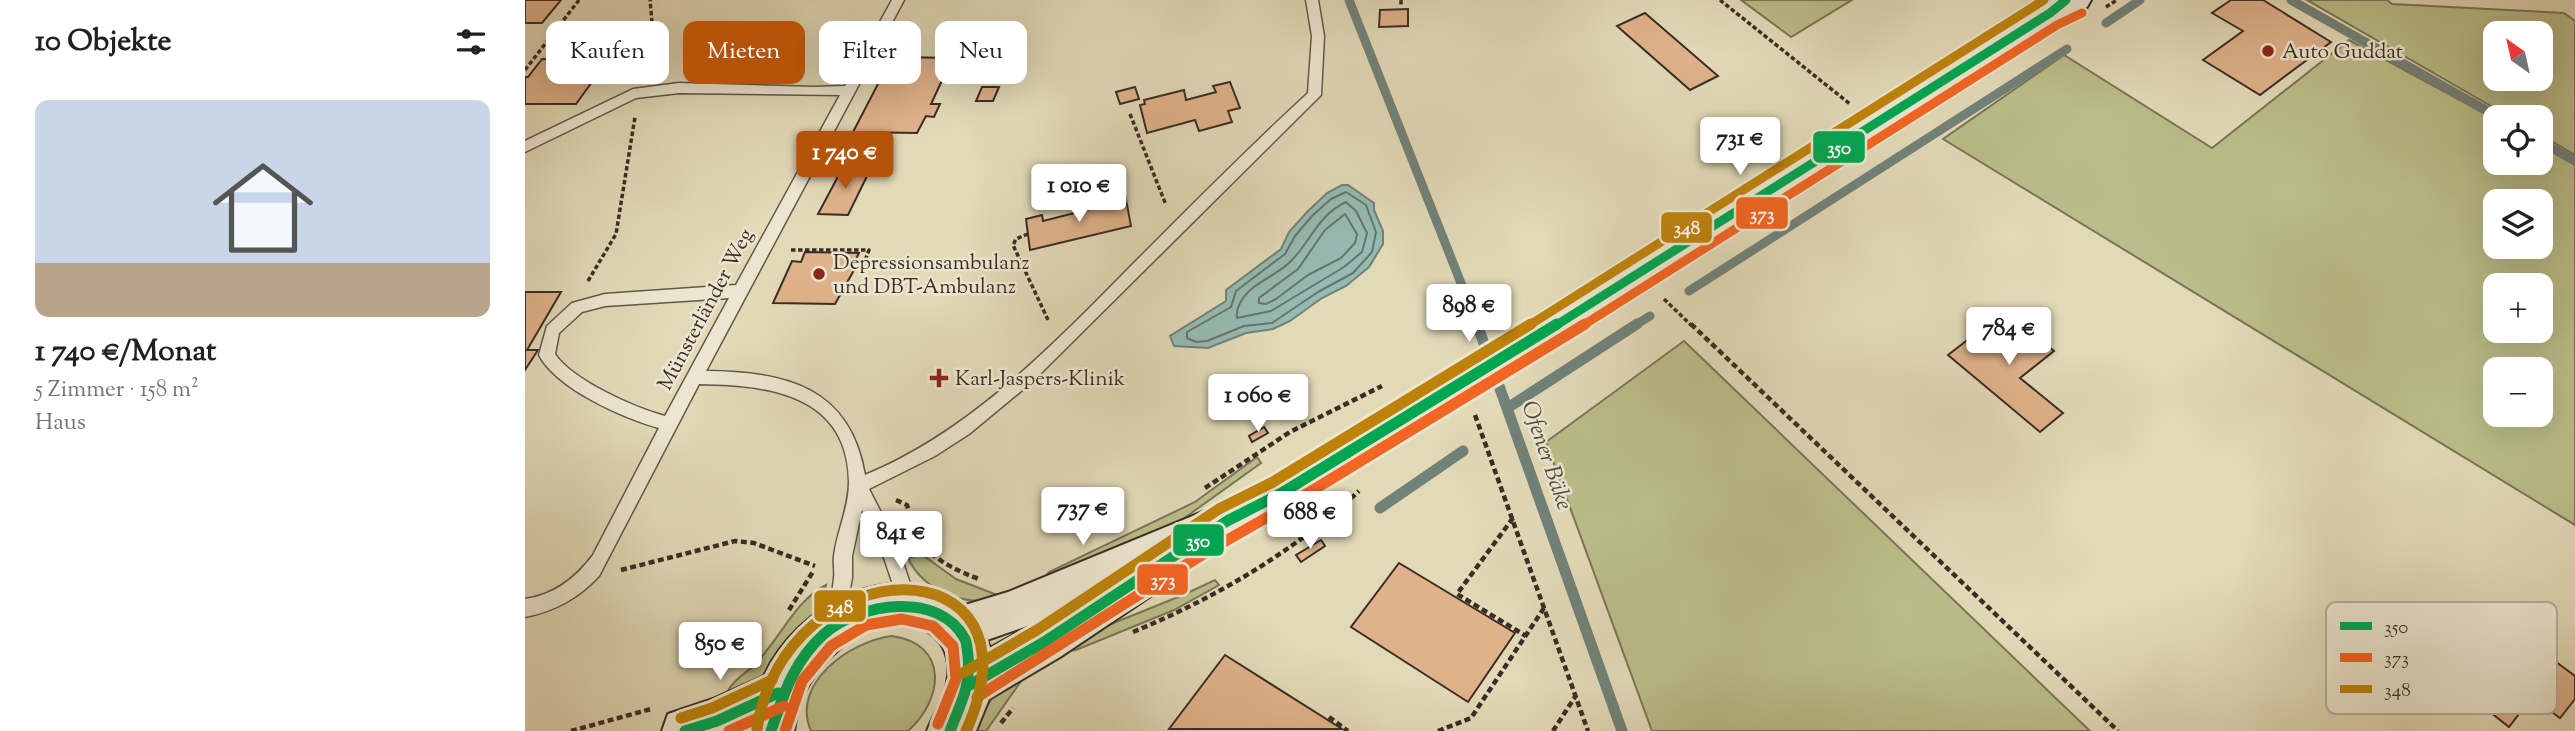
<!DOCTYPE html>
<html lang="de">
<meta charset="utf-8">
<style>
:root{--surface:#fff;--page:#f2f2f2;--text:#202124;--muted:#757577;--line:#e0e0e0;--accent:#b45309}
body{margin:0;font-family:"Sorts Mill Goudy",serif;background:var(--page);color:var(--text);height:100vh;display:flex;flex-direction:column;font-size:26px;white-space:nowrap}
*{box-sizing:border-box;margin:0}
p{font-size:23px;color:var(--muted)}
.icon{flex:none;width:38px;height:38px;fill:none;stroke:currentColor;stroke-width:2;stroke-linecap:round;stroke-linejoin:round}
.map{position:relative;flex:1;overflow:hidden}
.side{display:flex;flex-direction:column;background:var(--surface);width:525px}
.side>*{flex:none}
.guide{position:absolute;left:21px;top:21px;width:665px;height:63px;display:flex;gap:14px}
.needle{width:46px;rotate:326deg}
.fabs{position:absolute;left:1958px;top:21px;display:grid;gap:14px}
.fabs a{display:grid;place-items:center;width:70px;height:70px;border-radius:14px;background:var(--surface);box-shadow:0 7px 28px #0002;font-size:35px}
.price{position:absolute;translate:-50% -60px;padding:0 16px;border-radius:7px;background:#fff;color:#222;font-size:23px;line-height:46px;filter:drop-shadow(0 2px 4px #0008)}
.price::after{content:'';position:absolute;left:50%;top:42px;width:21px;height:16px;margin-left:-10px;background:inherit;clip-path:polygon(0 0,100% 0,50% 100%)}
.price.selected{background:var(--accent);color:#fff}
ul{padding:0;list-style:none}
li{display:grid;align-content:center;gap:14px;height:371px;padding:0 35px}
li+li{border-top:2px solid var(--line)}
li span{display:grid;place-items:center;height:217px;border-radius:14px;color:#555}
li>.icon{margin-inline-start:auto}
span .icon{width:126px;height:126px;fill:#fffc;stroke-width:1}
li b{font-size:30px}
h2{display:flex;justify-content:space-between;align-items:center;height:84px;padding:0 35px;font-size:30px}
.tag{padding:0 24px;border-radius:14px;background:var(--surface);box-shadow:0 7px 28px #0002;font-size:24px;line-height:63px}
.tag.selected{background:var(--accent);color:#fff}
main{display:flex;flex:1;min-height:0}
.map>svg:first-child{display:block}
.green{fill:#babd89;stroke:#7a7558;stroke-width:2;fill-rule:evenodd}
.water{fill:#95bab1;stroke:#718279;stroke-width:2}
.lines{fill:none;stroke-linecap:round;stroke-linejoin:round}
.shore{stroke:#68746c;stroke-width:2}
.stream-far1{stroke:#718279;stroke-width:9}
.stream{stroke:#718279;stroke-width:11}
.building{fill:#e0b28b;stroke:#3a2d26;stroke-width:2}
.lane-casing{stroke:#64584a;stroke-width:3}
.secondary-casing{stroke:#3a2d26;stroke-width:4}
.path-far1{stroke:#3a2d26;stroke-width:3.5;stroke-dasharray:4.5 2.5;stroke-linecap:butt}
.path{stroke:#3a2d26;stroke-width:4.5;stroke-dasharray:6 3.5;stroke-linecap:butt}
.lane{fill:#ece6d0;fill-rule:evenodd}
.secondary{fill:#ece6d0;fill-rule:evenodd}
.bus-1-far1-casing{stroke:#ece6d0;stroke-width:13}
.bus-1-casing{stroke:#ece6d0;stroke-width:17}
.bus-2-far1-casing{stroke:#ece6d0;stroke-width:13}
.bus-2-casing{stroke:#ece6d0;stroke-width:17}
.bus-3-far1-casing{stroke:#ece6d0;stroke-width:13}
.bus-3-casing{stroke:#ece6d0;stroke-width:17}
.bus-1-far1{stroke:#00a651;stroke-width:9}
.bus-1{stroke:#00a651;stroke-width:11}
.bus-2-far1{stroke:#f26522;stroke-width:9}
.bus-2{stroke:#f26522;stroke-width:11}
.bus-3-far1{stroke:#be820b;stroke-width:9}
.bus-3{stroke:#be820b;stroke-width:11}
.poi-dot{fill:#8f2418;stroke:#ece6d0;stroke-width:2.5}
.labels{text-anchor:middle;stroke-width:5;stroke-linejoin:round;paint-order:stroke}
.poi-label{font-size:21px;fill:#3a2d26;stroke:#ece6d0;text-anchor:start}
.street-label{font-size:21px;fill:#3a2d26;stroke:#ece6d0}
.water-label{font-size:23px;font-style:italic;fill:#4c4942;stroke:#ece6d0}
.key{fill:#ece6d0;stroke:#b7ae9d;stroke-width:2}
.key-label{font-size:19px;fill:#3a2d26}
.line-badge{stroke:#ece6d0;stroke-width:2.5}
.badge-label{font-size:19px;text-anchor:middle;font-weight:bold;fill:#fff}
</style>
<main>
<section class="side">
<h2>10 Objekte<svg class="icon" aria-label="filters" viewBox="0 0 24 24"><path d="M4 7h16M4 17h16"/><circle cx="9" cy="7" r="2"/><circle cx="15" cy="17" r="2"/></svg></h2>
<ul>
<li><span style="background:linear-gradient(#c9d6e8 75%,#b9a48a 0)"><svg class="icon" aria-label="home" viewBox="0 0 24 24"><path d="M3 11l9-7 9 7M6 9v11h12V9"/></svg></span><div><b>1 740 €/Monat</b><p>5 Zimmer · 158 m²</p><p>Haus</p></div></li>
</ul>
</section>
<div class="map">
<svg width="2050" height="731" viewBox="0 0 2050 731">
<rect width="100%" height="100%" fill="#e2d9b7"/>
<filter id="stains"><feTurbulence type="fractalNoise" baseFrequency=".00286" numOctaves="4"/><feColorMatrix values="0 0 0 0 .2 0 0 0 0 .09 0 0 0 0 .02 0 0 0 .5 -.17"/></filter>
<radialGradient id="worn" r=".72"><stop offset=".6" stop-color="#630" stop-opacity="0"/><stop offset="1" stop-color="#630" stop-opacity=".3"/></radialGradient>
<!-- green -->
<g class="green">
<path d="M1216,0H1327L1266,37Z"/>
<path d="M1782,0H1862L1867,4L2039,13L2050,21V155L2016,135V117H1985ZM2016,33V79H1970V33Z"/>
<path d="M1824,40L1970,119V163H2016V143L2050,161V525L1418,139L1539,55L1687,148ZM1970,201H2016V247H1970ZM2016,285V331H1970V285ZM2016,369V415H1970V369Z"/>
<path d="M1159,341L1565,731H1127L1021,442Z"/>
<path d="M732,457L736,463L658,519L580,557L518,579L524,572L670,502Z"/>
<path d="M390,556H399L431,579L475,596C443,610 397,590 383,558Z"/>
<path d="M690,580L694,585L649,610L551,650L542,651L569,631L658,595Z"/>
<path d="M301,585C295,612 246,674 221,688C215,691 207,692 201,695C205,683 218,675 227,667C254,642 268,602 301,585Z"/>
<path d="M367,636C424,644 419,699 383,731H286C265,683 326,641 367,636Z"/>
<path d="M499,677L461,731H446L469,695Z"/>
</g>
<!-- water -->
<path class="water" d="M817,185H823L849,203V210L858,231V244L844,267L821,286L797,298L765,321L748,329L721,333L683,348L649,346L645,336L701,301V290L756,249L764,232L782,212L802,193Z"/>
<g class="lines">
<!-- shore -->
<g class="shore">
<path d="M821,192L841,205L851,232L847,252L828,273L793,292L747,323L719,326L682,341L671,342L662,338V332L706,307L711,291L760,254L770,236L787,216L806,199Z"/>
<path d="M821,202L831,211L842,233L837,252L819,267L746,311L712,318C711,312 714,304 718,298C729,282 753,275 766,261C786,241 793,215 821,202Z"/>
<path d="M820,214L832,234L830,243L816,258L783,275L751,299L741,304L734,303V298L773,269L800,230Z"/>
</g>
<!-- stream-far1 -->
<g class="stream-far1">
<path d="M824,0L953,326"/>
<path d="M1766,0L1973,117"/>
<path d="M1581,23L1615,0"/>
<path d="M2016,142L2050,161"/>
<path d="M1164,291L1542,49"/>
<path d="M1109,326L1125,316"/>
</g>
<!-- stream -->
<g class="stream">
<path d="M952,324L1097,731"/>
<path d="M984,407L1112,324"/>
<path d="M855,508L938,451"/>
</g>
</g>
<!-- building -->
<g class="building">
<path d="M0,0H36L17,23H0Z"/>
<path d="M1706,0H1738L1806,42L1735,95L1678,60L1718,31L1687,13Z"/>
<path d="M883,9V26L854,27L855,10Z"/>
<path d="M1120,13L1193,76L1165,90L1092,26Z"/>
<path d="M367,57L430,58L428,60L438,61L432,75L420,74L406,104H415L409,117L401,116L392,133L328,132Z"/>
<path d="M17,59L83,60L51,104H0V77H3Z"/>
<path d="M705,82L715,108L703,111L707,122L674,131L670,120L622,133L615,105L620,104L619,100L659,90L661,100L691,92L688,86Z"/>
<path d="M457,87H474L468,101H451Z"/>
<path d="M610,87L614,99L595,104L591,92Z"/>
<path d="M318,167L346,168L323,215L293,214Z"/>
<path d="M600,194L606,226L505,250L501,219L517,215L518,221L585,204L584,198Z"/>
<path d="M280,252L334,253L329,263H333L310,304L248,303L267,261L276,262Z"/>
<path d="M0,292H36L2,350H13L0,370Z"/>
<path d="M1480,311L1529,351L1495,378L1538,413L1515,432L1423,355Z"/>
<path d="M739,427L743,433L727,442L724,436Z"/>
<path d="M796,540L800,546L776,562L771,555Z"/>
<path d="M874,563L990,633L943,702L826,627Z"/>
<path d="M1960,609L2050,676V699L2035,718L2007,697L1984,727L1926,681L1950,650L1936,639Z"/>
<path d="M700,655L817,729H644Z"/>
</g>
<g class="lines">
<defs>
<path id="lane" d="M367,0H379L181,371C260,372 325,386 340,475C444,432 525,348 603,269C662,210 721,150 783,93L787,36L781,0H793L799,36L796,95L507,382L444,434L410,456L344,489L372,544L391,602L388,608L382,611L376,608L355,546L337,510L327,556V578L319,620L316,626L310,629L304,626L301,620C304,606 308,592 309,578C310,571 308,563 309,556C312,531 324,508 324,482C323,394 243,385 174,384L74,576C54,598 30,611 0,617V599C29,595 50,579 68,555L134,428C98,418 32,389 14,355L22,326L47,303L80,294L211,285L315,95L154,93L111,98L0,152V141L108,89L154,83L289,87L320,86ZM204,298L140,416C110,408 47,380 30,354L34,333L57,312L80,306Z"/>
<path id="secondary" d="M1526,0H1566L1562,7L1536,20L1126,285L770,507L717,534L643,566L646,573L639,587L535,657L464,699L451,731H402C409,713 421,697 423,677C428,629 379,612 341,631C315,644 291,669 278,695C272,706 271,719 269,731H137L143,714L188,699L239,676C272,604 370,553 440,605L483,592L687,508L740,481L1100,265ZM505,625L503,627L465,648L462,640Z"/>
</defs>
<!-- lane casing -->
<use href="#lane" class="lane-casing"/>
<!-- secondary casing -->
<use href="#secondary" class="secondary-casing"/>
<!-- path-far1 -->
<g class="path-far1">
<path d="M876,0V7"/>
<path d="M1195,0L1325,104"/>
<path d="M1581,7L1592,0"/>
<path d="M0,70L54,0"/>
<path d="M121,70L129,44L125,0"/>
<path d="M605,114L641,205"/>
<path d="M503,234L491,239L488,245L524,322"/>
<path d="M266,250H344L337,268"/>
<path d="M63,281L91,234L110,117"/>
<path d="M1139,299L1167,326"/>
</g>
<!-- path -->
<g class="path">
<path d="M1166,324L1593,731"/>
<path d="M950,415L1063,731"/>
<path d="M680,488L765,432L857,386"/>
<path d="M371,500L382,505C395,552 411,562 456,580"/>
<path d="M988,518L932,594L1001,636"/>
<path d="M96,570L210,541L229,543L290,566"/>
<path d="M264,610L289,570"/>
<path d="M608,632C692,597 767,553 834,491"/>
<path d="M804,717L823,731"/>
<path d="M476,723L488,708"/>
<path d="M46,731L126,709"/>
<path d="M913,731L946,718L1019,608"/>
<path d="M1028,731L1050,697"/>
</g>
<!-- lane -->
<use href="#lane" class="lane"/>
<!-- secondary -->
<use href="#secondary" class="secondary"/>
<defs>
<path id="bus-1-far1" d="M1030,326L1525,13L1541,0"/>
<g id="bus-1">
<path d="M445,685L519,642L702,521L755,494L1032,324"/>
<path d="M160,731L192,721L253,693"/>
<path d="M246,731C259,694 268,662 299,634C334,603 414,590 440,639C442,643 442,650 443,655C446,687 436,702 425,731"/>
</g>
<path id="bus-2-far1" d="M1057,326L1532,25L1557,13"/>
<g id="bus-2">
<path d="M452,697L683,551L762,506L1060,324"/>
<path d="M204,731L259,706"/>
<path d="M260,731L277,681L306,646L341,625L377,619L408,626L428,646L431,679L413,724"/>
</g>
<path id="bus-3-far1" d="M1003,326L1519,0"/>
<g id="bus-3">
<path d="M438,673L512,630L694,509L748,482L1006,324"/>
<path d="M156,718L187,708L247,680"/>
<path d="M232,729C261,543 526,543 441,731"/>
</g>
</defs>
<!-- bus-1-far1 casing -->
<use href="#bus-1-far1" class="bus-1-far1-casing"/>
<!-- bus-1 casing -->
<use href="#bus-1" class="bus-1-casing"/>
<!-- bus-2-far1 casing -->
<use href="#bus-2-far1" class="bus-2-far1-casing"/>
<!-- bus-2 casing -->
<use href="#bus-2" class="bus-2-casing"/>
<!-- bus-3-far1 casing -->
<use href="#bus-3-far1" class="bus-3-far1-casing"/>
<!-- bus-3 casing -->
<use href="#bus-3" class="bus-3-casing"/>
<!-- bus-1-far1 -->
<use href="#bus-1-far1" class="bus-1-far1"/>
<!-- bus-1 -->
<use href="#bus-1" class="bus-1"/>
<!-- bus-2-far1 -->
<use href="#bus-2-far1" class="bus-2-far1"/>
<!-- bus-2 -->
<use href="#bus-2" class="bus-2"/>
<!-- bus-3-far1 -->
<use href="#bus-3-far1" class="bus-3-far1"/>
<!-- bus-3 -->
<use href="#bus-3" class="bus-3"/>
</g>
<!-- markers -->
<g class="poi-dot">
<circle cx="1743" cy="51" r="7"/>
<circle cx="294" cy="274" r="7"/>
<path d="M410.5 367.5h7v7h7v7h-7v7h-7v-7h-7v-7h7z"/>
</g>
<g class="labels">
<!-- poi labels -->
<g class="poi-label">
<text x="1757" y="58">Auto Guddat</text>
<text x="308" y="269">Depressionsambulanz<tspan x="308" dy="24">und DBT-Ambulanz</tspan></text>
<text x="430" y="385">Karl-Jaspers-Klinik</text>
</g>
<!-- street labels -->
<g class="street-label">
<text transform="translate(180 309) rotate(-62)" y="7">Münsterländer Weg</text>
</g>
<!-- water labels -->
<g class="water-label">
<text transform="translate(1023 455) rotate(71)" y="8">Ofener Bäke</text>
</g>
</g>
<!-- legend -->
<rect x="1801" y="602" width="231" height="112" rx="10" class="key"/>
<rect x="1815" y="622" width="32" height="8" fill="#00a651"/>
<rect x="1815" y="653" width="32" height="9" fill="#f26522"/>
<rect x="1815" y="685" width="32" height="8" fill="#be820b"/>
<g class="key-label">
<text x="1859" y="633">350</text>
<text x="1859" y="664">373</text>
<text x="1859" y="696">348</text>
</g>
<g class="line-badge">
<rect x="1287" y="130" width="54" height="34" rx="7" fill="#00a651"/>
<rect x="1210" y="196" width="54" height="34" rx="7" fill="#f26522"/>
<rect x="1135" y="211" width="53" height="33" rx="7" fill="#be820b"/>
<rect x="647" y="523" width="53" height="34" rx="7" fill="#00a651"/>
<rect x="611" y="563" width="53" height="33" rx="7" fill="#f26522"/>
<rect x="288" y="589" width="54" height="34" rx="7" fill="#be820b"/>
</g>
<g class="badge-label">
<text x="1314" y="154">350</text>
<text x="1237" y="220">373</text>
<text x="1162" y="234">348</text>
<text x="673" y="547">350</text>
<text x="638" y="586">373</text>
<text x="315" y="613">348</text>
</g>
<rect width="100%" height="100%" filter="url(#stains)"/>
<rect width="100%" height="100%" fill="url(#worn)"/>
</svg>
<div class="fabs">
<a><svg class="needle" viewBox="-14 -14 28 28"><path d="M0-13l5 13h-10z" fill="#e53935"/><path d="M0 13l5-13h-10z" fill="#757577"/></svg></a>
<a><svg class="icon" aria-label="locate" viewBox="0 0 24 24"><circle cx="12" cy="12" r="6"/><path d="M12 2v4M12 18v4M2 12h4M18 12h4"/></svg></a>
<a><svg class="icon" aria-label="layers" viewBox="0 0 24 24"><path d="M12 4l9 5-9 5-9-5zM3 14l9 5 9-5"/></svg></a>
<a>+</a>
<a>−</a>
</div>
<b class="price" style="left:1215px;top:177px">731 €</b>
<b class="price selected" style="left:320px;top:191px">1 740 €</b>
<b class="price" style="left:554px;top:224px">1 010 €</b>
<b class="price" style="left:944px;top:344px">898 €</b>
<b class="price" style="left:1484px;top:367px">784 €</b>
<b class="price" style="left:733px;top:434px">1 060 €</b>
<b class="price" style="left:558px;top:547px">737 €</b>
<b class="price" style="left:785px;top:551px">688 €</b>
<b class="price" style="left:376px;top:571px">841 €</b>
<b class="price" style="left:195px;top:682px">850 €</b>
<div class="guide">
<a class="tag">Kaufen</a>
<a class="tag selected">Mieten</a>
<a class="tag">Filter</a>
<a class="tag">Neu</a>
</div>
</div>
</main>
